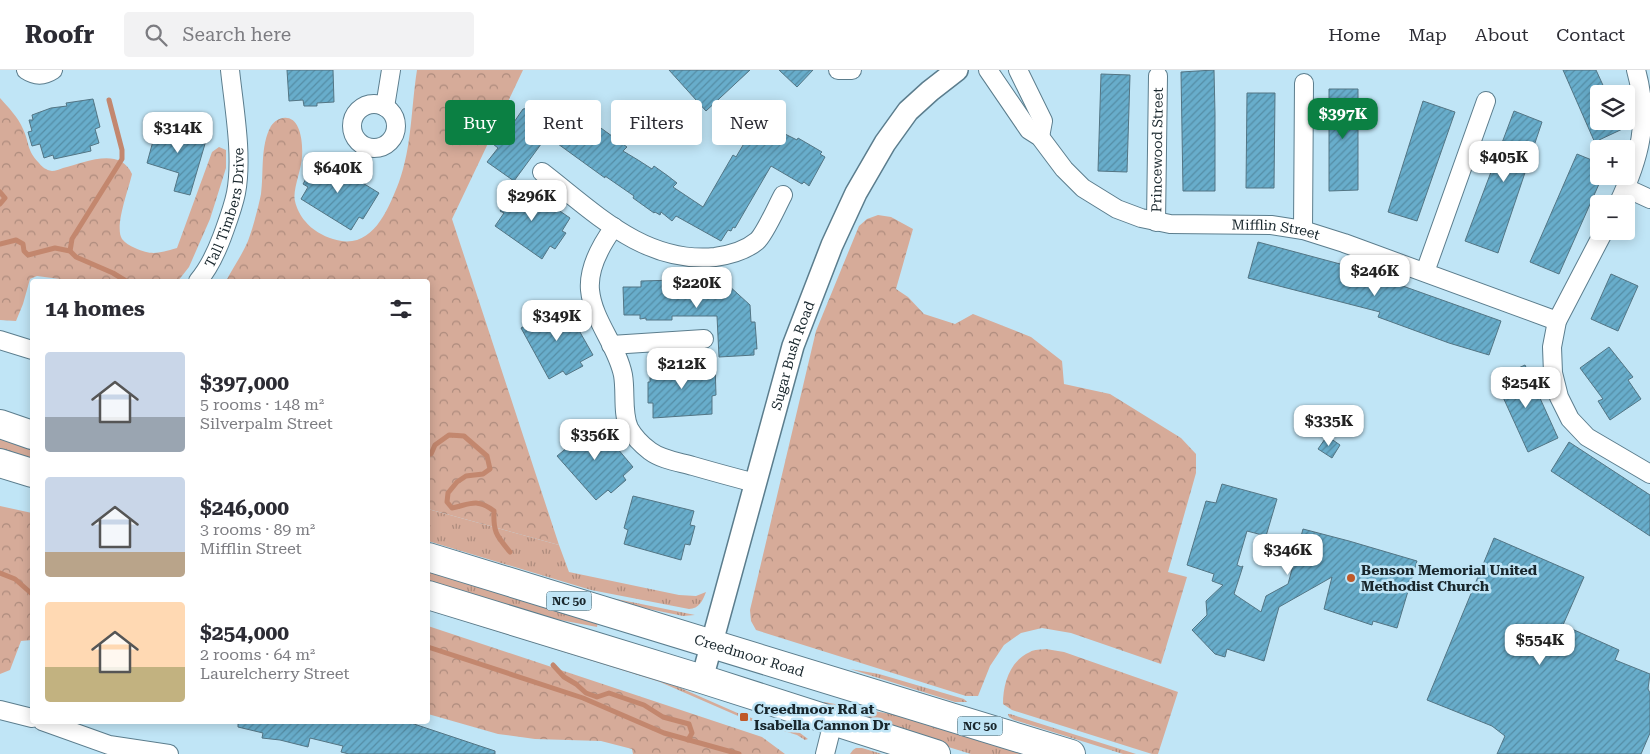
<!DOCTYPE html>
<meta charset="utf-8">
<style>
:root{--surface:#fff;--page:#f2f2f3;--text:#2b2b33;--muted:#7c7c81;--line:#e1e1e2;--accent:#0b8043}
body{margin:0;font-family:"Roboto Serif",serif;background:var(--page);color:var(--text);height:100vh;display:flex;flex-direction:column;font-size:19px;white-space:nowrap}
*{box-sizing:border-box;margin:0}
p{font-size:16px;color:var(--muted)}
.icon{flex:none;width:28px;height:28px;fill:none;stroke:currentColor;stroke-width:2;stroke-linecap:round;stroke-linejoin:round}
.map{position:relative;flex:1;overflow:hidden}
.drawer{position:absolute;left:30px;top:209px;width:400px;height:445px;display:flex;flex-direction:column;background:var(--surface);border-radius:5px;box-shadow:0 2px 12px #0003}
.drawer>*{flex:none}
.guide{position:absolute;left:445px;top:30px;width:475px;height:45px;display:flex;gap:10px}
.buttons{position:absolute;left:1590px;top:15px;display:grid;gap:10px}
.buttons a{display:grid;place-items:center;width:45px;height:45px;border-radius:5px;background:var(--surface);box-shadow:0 2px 12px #0003;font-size:25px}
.price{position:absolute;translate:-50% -42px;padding:0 11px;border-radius:10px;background:#fff;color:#222;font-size:16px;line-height:32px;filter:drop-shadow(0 1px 2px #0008)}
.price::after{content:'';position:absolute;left:50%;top:30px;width:15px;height:11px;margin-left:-8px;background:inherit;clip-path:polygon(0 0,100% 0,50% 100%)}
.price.selected{background:var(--accent);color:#fff}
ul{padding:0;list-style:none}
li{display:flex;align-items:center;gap:15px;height:125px;padding:0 15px}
li span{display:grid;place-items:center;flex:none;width:140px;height:100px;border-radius:5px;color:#555}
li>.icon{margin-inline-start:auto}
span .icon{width:60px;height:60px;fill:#fffc;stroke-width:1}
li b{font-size:21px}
h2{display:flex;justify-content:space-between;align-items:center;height:60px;padding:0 15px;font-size:21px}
.pill{padding:0 18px;border-radius:5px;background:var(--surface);box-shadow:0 2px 12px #0003;font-size:18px;line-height:45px}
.pill.selected{background:var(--accent);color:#fff}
header{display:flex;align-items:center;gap:30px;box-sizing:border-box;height:70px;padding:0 25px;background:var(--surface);border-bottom:1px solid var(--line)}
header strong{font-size:24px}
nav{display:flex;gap:28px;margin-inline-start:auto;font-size:18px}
.search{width:350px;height:45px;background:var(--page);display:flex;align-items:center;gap:12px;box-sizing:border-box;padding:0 18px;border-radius:5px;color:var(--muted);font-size:19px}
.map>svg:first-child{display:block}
.grass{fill:url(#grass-tufts)}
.forest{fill:url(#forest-crowns)}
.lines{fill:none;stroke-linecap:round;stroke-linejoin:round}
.stream{stroke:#c3876e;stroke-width:5}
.building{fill:url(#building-hatch);stroke:#537584}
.minor-casing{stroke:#5b7d8d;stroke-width:20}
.tertiary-casing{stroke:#5b7d8d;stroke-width:24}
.primary-casing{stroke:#5b7d8d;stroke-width:30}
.minor{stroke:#fff;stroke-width:18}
.tertiary{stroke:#fff;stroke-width:21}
.primary{stroke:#fff;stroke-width:28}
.poi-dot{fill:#bf5929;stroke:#c0e5f6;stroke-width:2}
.labels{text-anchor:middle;stroke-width:5;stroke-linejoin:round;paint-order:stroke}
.shield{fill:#c0e5f6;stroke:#4b6069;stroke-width:1}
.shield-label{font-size:12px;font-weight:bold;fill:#19272d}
.street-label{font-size:14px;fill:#19272d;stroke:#c0e5f6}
.poi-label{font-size:14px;font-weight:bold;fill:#19272d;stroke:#c0e5f6;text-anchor:start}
</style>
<header>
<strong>Roofr</strong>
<div class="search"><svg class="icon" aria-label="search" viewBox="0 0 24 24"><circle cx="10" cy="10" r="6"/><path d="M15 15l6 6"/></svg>Search here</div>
<nav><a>Home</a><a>Map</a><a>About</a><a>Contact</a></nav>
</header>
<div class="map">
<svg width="1650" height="684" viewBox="0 0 1650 684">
<defs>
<pattern id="grass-tufts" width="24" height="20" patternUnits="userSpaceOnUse" patternTransform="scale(1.25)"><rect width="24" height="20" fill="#d6ab99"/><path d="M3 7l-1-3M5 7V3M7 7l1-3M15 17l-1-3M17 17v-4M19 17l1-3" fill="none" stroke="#ad8b7d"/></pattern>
<pattern id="forest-crowns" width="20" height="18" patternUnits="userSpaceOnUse" patternTransform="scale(1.25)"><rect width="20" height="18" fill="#d6ab99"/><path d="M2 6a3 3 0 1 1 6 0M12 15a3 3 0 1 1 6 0" fill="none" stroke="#ad8b7d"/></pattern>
<pattern id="building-hatch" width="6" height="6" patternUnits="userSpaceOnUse" patternTransform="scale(1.25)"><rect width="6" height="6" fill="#68adcb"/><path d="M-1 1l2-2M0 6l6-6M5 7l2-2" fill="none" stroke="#558da5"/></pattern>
</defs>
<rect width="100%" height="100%" fill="#c0e5f6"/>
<!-- grass -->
<g class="grass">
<path d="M0,365L32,375V393L0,383Z"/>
<path d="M428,439L559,475L569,502L679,525L696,526L706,522C703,530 699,539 689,539L591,520L428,471Z"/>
<path d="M428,498L598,551L597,557L513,541L428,514Z"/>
<path d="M592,524L695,545L683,546L590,527Z"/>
<path d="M428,537L660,609L742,645L800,663L808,669L805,670L797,665L745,649L660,612L428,540Z"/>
<path d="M850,599L879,604L964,629L967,632H955Z"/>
<path d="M824,632L902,646L1023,684H971L822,638Z"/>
<path d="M1008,644H1010L1136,684H1123L1014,650L1009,647Z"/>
<path d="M856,678H862L882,684H850L853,680Z"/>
</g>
<!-- forest -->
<g class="forest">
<path d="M417,0H523L452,149L559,475L428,439V211H226C233,198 242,185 248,171C253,157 258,139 261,124C264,102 260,76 271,56C275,51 280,47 287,48C301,49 303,75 302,86C302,98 292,121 295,131C296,137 301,147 305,151C312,160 323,166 333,169C372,182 388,140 399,112C412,76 411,38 417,0Z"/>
<path d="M0,28C8,37 18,47 23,59C30,74 26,79 39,93C42,97 46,100 52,101C55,101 60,99 63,98C85,93 119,76 132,104C129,118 114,157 122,169C125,173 130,176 135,178C152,186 159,183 177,178L212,82L219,77L226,80V98L210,149L189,197L178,211H75L37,206L30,209L23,234L16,251L0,250Z"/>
<path d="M878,145L891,147L913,159L896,219L908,227L924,244L955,254L973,244L1031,267L1062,291L1064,314L1110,324L1181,368L1196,384V403L1168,502L1187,507L1161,594L1071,563L1042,558L1021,563L1004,575L990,596L978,626H966L756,560L751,551L750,540L816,261L859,156L867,149Z"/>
<path d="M0,436L32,443V570L21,571L10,600L0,604Z"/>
<path d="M428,556L762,667L785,684H633L632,679L601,671L535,669L498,664L428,644Z"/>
<path d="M1046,579L1064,582L1178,622L1158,684H1152L1012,640L1003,634C1003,613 1010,591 1030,582C1034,579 1041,580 1046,579Z"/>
</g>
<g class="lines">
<!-- stream -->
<g class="stream">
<path d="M0,122L5,128L0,134"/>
<path d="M0,174L16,170L23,174L24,181L28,185L55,178L70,181L76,187L113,203L126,211"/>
<path d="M70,181L72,169L122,89V80L109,30"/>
<path d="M428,384H431L435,375L449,365L464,366L487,386L490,399L483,404L466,406L457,412L448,423L447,432L452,438C471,434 477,428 494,441C493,463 497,466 510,482"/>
<path d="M0,503L15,509L32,524"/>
<path d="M428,577L583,628L664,663L739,684"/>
<path d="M553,595L564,607L576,614L586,623L597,627L609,623L644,635L663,647L689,654L692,663L688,670"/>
</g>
</g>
<!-- building -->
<g class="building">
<path d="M287,0H333L334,32L317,33V36H304L303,30L289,31Z"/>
<path d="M669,0H750L706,41Z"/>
<path d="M779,0H813L797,17Z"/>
<path d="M1214,0L1215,44V121H1183L1181,2Z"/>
<path d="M1563,0H1596L1607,24H1599V51H1632L1631,55L1599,70V82Z"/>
<path d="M1101,4L1130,5L1127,102L1098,101Z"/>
<path d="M1329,19H1358V120L1329,121Z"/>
<path d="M1247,23H1275L1274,118H1246Z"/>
<path d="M93,29L100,57L95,59L99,73L90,76L91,81L54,89L53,85L44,88L40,74L32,76L28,62L32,61L29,50H33L32,45L51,38L67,36L66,33Z"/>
<path d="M1423,31L1455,42L1417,151L1388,142Z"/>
<path d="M559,33L574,43L576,41L594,53L627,77L623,81L638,90L652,99L654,96L668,106L677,113L673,117L703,137L733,85L736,87L746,70L781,62L797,70L798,68L822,82L820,84L825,87L809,116L804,112L802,114L771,96L735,158L733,157L731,161L728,160L721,171L676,146L672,151L661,142L660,145L655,142L654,143L633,128L634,126L605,106V108L547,66L514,111L487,92L498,78L493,74L509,52L512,55L523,39Z"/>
<path d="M1514,41L1542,52L1498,183L1465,171Z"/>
<path d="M158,53L207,67L190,125L174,121L179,103L147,93Z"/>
<path d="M1577,84L1599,93V114L1559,204L1530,192Z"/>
<path d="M322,88L379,123L363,149L359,147L351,160L301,129L308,117L303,114L310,102L312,103Z"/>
<path d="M519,113L570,148L562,161L566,163L555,179L550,176L542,189L495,156L504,143L500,141Z"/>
<path d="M1258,172L1370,202L1369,204L1501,251L1489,285L1449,273L1378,247L1380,242L1248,208Z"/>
<path d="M1611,204L1638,216L1618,261L1591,249Z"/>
<path d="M677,208L727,209V214L750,235L751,252H755L757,279H754V285L719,287L717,246H672V250H646V248L640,249V245H624L623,217H641V211L677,210Z"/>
<path d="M564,234L593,285L580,292L583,296L566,305L563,301L549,309L521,258L535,250L532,247L550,237L552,241Z"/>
<path d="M1609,277L1633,307L1628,310L1641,329L1610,350L1598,331L1603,329L1580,298Z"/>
<path d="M684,294H715L716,325L712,326V344L653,348V333H648V312H650V297L684,296Z"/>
<path d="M1525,295L1558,368L1528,382L1497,314V308Z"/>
<path d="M596,353L633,397L623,406L626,410L611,423L608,420L596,430L557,386L569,376L566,372L582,359L585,362Z"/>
<path d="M1327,366L1340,375L1332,388L1318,379Z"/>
<path d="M1569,372L1650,425V466L1551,401Z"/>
<path d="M1222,414L1277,429L1266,466L1247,461L1237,495L1241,497L1243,496L1234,524L1261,542L1266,526L1288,514L1303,459L1349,471L1417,491L1397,558L1373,551L1372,555L1324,539L1332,507L1279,537L1264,591L1227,579L1225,587L1215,584L1192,560L1207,545L1206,531L1223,515L1212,511L1214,504L1187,495L1206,431L1216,433Z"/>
<path d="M633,426L694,441L690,455L695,456L690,475L685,474L681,490L624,474L628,460L624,458Z"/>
<path d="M1494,468L1584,507L1563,555L1619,580L1615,590L1650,604L1648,619L1650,623V663L1641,684H1497L1505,666L1492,656L1427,630Z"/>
<path d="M238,651H405L495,681V684H349L341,682L343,676L310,668L308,677L280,670L262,668L263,663L238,657Z"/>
</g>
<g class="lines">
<defs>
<g id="minor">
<path d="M26,0C35,6 44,6 53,0"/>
<path d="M838,0H852"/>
<path id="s1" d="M988,0L1029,60L1040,67L1064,99L1083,118L1117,139L1141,148L1170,154L1271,155L1303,160L1344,173L1557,251"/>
<path d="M1018,0L1043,51L1040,67"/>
<circle cx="374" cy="56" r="22"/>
<path d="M385,37L391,0"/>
<path d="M542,102C594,142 644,194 715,187C730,185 745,181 757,171C765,164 777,136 783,125"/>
<path d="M1626,118L1650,129"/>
<path d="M1618,134C1640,88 1650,50 1636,0"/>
<path id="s2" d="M1156,152L1158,6"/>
<path d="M614,157C601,175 588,198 590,220C593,251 617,275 623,305C626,322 622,343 629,358C634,367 642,375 650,381C662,390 679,392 693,396C714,402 735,408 756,413"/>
<path d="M1303,160L1304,13"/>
<path d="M1604,161L1557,251L1552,277L1553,303L1559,327L1570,349L1587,367L1650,404"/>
<path d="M1425,202L1486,31"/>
<path id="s3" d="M198,211C209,198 216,183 222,167C227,153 233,138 236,123C243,86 234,38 230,0"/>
<path d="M0,270L32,280"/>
<path d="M611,275L704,269"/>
<path d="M0,640L32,648"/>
<path d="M42,651L109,675L169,684"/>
<path d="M825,684L833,652"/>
</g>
<g id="tertiary">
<path id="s4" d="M702,609L793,276L832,175L856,123L885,73L908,41L930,21L957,0"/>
</g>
<g id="primary">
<path d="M0,354L32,365"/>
<path d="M0,393L32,403"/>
<path id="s5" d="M428,487L1071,684"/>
<path d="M428,525L702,609L936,684"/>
</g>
</defs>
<!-- minor casing -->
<use href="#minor" class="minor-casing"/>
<!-- tertiary casing -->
<use href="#tertiary" class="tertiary-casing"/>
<!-- primary casing -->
<use href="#primary" class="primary-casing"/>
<!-- minor -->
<use href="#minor" class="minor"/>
<!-- tertiary -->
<use href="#tertiary" class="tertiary"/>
<!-- primary -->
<use href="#primary" class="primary"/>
</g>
<!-- markers -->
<g class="poi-dot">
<circle cx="1351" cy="508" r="5"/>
<rect x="739" y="642" width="10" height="10" rx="2.5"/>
</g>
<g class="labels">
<!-- shield labels -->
<g class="shield">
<rect x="546.5" y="521.5" width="45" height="19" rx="4"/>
<rect x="957.5" y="646.5" width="45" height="19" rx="4"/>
</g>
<g class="shield-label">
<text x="569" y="535">NC 50</text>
<text x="980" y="660">NC 50</text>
</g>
<!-- street labels -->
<g class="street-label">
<text dy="5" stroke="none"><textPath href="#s2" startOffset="72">Princewood Street</textPath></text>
<text dy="5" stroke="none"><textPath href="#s3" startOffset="80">Tall Timbers Drive</textPath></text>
<text dy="5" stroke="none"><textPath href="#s1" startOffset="354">Mifflin Street</textPath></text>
<text dy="5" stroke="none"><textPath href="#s4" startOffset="336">Sugar Bush Road</textPath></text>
<text dy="5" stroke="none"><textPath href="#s5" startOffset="336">Creedmoor Road</textPath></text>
</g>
<!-- poi labels -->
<g class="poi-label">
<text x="1361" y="505">Benson Memorial United<tspan x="1361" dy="16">Methodist Church</tspan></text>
<text x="754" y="644">Creedmoor Rd at<tspan x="754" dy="16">Isabella Cannon Dr</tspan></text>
</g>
</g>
</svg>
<div class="buttons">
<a><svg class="icon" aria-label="layers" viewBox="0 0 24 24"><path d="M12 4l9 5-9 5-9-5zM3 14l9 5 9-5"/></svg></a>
<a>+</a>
<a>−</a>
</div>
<b class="price selected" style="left:1343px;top:70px">$397K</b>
<b class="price" style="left:178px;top:84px">$314K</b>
<b class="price" style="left:1504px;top:113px">$405K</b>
<b class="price" style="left:338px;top:124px">$640K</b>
<b class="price" style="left:532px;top:152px">$296K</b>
<b class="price" style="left:1375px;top:227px">$246K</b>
<b class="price" style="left:697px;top:239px">$220K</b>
<b class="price" style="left:557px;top:272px">$349K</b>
<b class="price" style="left:682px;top:320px">$212K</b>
<b class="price" style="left:1526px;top:339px">$254K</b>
<b class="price" style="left:1329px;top:377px">$335K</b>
<b class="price" style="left:595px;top:391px">$356K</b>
<b class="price" style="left:1288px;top:506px">$346K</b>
<b class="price" style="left:1540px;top:596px">$554K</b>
<div class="guide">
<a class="pill selected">Buy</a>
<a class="pill">Rent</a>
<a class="pill">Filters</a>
<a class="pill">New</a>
</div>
<section class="drawer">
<h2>14 homes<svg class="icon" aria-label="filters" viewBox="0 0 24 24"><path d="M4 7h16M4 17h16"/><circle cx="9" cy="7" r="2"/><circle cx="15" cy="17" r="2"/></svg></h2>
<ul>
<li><span style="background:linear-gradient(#c9d6e8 65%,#9aa5b1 0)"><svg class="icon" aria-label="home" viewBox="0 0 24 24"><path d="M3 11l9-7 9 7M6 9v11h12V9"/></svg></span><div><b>$397,000</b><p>5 rooms · 148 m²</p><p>Silverpalm Street</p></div></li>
<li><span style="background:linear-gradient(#c9d6e8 75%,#b9a48a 0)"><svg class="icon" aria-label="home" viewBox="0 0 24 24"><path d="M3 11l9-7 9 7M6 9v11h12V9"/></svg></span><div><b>$246,000</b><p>3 rooms · 89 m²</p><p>Mifflin Street</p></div></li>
<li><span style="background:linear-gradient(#ffd9b3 65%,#c2b280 0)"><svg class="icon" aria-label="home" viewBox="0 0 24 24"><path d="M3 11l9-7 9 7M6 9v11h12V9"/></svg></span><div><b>$254,000</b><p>2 rooms · 64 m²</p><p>Laurelcherry Street</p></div></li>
</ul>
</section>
</div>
